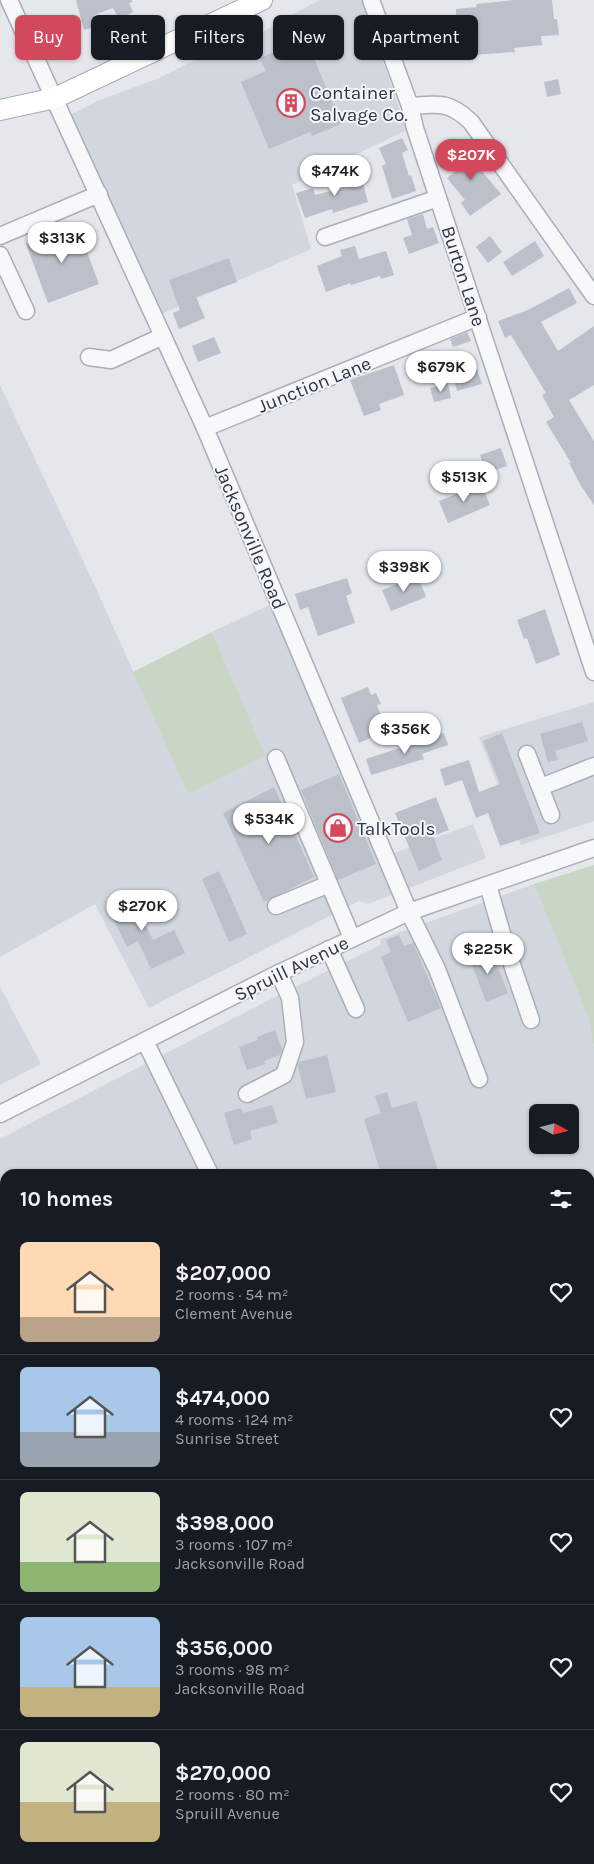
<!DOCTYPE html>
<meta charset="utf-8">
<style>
:root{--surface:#171b24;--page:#20242c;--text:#f1f3f6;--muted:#9ea1a6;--line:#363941;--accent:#d1495b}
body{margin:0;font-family:Karla,sans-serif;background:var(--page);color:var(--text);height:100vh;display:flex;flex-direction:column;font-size:19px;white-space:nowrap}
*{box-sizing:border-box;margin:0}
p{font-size:16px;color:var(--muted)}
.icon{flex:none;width:28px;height:28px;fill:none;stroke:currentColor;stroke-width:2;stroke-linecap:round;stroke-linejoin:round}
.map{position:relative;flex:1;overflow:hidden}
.side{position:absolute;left:0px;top:1169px;width:595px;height:696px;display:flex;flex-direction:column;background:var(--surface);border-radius:15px 15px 0 0;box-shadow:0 1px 4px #0004}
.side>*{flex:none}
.guide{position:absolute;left:15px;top:15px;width:565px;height:45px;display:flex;gap:10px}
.needle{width:32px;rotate:97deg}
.buttons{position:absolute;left:529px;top:1104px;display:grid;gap:10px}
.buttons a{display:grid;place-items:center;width:50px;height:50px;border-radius:8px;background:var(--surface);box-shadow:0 1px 4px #0004;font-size:25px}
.price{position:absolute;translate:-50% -42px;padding:0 11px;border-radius:18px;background:#fff;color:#222;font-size:16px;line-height:32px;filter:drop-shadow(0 1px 2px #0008)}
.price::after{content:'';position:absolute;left:50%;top:30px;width:15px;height:11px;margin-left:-8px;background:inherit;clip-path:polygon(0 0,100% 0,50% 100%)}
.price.selected{background:var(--accent);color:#fff}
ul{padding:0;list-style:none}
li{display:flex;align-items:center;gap:15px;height:125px;padding:0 20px}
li+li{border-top:1px solid var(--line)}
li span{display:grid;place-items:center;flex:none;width:140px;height:100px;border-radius:8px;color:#555}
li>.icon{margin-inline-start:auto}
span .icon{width:60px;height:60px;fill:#fffc;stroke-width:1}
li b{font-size:21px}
h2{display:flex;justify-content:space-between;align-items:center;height:60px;padding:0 20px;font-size:21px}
.chip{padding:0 18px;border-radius:8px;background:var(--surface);box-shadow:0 1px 4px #0004;font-size:18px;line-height:45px}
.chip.selected{background:var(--accent);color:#fff}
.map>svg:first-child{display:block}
.built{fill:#d2d6de;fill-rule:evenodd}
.green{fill:#c9d6c5}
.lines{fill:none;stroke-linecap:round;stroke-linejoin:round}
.stream{stroke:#9fb4cc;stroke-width:4}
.building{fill:#bbc0ca}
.minor-casing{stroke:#a9aeb7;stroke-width:19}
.major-casing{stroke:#a3abb8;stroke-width:22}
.minor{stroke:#f7f8fa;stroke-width:16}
.major{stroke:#fff;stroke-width:20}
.labels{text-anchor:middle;stroke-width:4;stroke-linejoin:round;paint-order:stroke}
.poi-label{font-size:19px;fill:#2b3445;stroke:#f4f6f9;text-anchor:start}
.street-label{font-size:19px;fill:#2b3445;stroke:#f4f6f9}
</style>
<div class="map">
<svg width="594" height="1864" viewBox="0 0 594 1864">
<rect width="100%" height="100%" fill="#e4e7ec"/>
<!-- built -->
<g class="built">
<path d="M320,0H361L407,130L292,185L311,249L161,314L124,235L72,117V114L97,101L157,79L211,52L264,31L282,20Z"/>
<path d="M0,385L94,584L188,794L266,756L212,632L278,601L386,856L473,824L486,858L368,904L359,901L149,1008L95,904L0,957Z"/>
<path d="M594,702V821L521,845L479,737Z"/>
<path d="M534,884L587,1015L594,1047V1368L590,1370V1174H5V1308L0,1297V1139L265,1002L380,945L381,939ZM538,1112H570V1145H538Z"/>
<path d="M0,987L41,1064L0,1085Z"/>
<path d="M5,1630V1860H590V1779L594,1784V1864H0V1631Z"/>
</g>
<!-- green -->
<g class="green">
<path d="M212,632L266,756L188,794L133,672Z"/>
<path d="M594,865V1047L587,1015L534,884Z"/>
<path d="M594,1368V1432L590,1434V1370Z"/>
<path d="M594,1466V1784L590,1779V1467Z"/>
</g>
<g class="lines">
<!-- stream -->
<g class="stream">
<path d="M0,1316L5,1327"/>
<path d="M0,1532L5,1530"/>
</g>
</g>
<!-- building -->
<g class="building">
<path d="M76,0H132V2L129,3L133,12L119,19L113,8L94,15L97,26L84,30Z"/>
<path d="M515,0H552L554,19H557L559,35L541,36L542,45L514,48L515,52L459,56V50L445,51L441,17L456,15V9L477,7L476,4Z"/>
<path d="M67,25L72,44L59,47L55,28Z"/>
<path d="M306,39L341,124L312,136L310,132L269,149L241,82L266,71L260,58Z"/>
<path d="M558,79L561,94L547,97L544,82Z"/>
<path d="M402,138L408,150L402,153L409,176L411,175L416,191L392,199L382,166L386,164L379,148Z"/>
<path d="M468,143L473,155L469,156L501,194L470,216L461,203L465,200L447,178L456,171L447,152Z"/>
<path d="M359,169L368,202L333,213L332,209L305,218L296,193L313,188L315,195L347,187L343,173Z"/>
<path d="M423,214L427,229L433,227L439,243L409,254L403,238L412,235L407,219Z"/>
<path d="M77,225L99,284L48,303L26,244Z"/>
<path d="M490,236L502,252L488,263L476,247Z"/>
<path d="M535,241L544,256L512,276L503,262Z"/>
<path d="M355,246L359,259L386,251L394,275L381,279L380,276L351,285L350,283L326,292L317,266L342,256L340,250Z"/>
<path d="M229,258L237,282L196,297L205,318L179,329L173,313L180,310L169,280Z"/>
<path d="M569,288L577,303L541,322L558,351L594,326V385L569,400L594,441V505L581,486L569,463H571L546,422L554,417L542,395L546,393L511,335L505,338L498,321L528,310Z"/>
<path d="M467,332L471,341L453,347L450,339Z"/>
<path d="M214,337L221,353L198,362L192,346Z"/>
<path d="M394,365L404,395L379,404L381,410L364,416L350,380Z"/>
<path d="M477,369L482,384L457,391L453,376Z"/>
<path d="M448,383L451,398L434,402L430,388Z"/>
<path d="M501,448L507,466L486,473L480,455Z"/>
<path d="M481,484L490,505L448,523L439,501Z"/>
<path d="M418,576L426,597L391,611L382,590Z"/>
<path d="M347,578L352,593L346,596L355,623L318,636L308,607L300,610L295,594Z"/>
<path d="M545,609L560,655L536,664L527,638L524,639L517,620Z"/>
<path d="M368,687L371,695L376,693L381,704L377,705L387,731L359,743L341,698Z"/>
<path d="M582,722L588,741L555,751L558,760L548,762L540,734Z"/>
<path d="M444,733L448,745L422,754L424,759L371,775L366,759Z"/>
<path d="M502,733L540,833L500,846L488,813L476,818L462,780L445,786L440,769L469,760L479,792L500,784L483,741Z"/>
<path d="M339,774L376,864L338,880L301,790Z"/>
<path d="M274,787L314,877L264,902L223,813Z"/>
<path d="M436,797L449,830L433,836L442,860L419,871L395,813Z"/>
<path d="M219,871L247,934L229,942L202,879Z"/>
<path d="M128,890L153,940L174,930L185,953L151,969L138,941L127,947L105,902Z"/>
<path d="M399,935L404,946L413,943L441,1008L408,1022L381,957L391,952L386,940Z"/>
<path d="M491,949L508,993L486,1002L469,957Z"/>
<path d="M275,1030L282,1049L280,1055L264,1061L265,1064L247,1070L239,1047L258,1040L257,1037Z"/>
<path d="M327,1055L336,1092L306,1099L298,1066L299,1062Z"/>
<path d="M387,1092L392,1108L416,1101L439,1174H381L364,1119L381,1113L375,1096Z"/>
<path d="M272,1105L278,1123L250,1131L252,1139L234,1145L224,1113L241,1108L243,1113Z"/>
</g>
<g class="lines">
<defs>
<g id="minor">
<path d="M9,0L205,428L409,912L437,969L479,1079"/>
<path d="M371,0L410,106L415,128L438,198L594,672"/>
<path d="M410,106C439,104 449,101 471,122L594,296"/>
<path d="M0,236L99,194"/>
<path d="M325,237L438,198"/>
<path d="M0,255L26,311"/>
<path d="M89,357L111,360L163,336"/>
<path d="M205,428L478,317"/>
<path d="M527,754L551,815"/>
<path d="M276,758L352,938"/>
<path d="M541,787L594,766"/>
<path d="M488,885L505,944L531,1020"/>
<path d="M276,906L329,884"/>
<path d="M329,949L356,1009"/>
<path d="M145,1041L210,1174"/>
<path d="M247,1094L284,1075L295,1042L290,998L279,973"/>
<path d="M0,1114L279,973L409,912L594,848"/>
</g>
<path id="major" d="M0,110L55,98L262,0"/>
</defs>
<!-- minor casing -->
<use href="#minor" class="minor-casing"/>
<!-- major casing -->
<use href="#major" class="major-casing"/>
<!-- minor -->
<use href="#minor" class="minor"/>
<!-- major -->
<use href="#major" class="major"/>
</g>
<!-- icons -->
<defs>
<symbol id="building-ring" viewBox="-11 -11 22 22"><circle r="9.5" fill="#f4f6f9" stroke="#d1495b" stroke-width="1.5"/><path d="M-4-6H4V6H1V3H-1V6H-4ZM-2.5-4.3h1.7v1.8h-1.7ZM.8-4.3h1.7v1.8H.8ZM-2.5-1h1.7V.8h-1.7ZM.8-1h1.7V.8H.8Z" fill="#d1495b"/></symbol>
<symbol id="shop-ring" viewBox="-11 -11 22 22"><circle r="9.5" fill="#f4f6f9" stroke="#d1495b" stroke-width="1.5"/><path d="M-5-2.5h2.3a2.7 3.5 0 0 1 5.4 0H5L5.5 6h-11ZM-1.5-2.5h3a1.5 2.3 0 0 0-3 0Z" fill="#d1495b"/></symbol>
</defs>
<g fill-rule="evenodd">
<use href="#building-ring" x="275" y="87" width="32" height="32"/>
<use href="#shop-ring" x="322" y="812" width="32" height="32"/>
</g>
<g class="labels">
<!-- poi labels -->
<g class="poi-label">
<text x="310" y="99">Container<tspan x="310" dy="22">Salvage Co.</tspan></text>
<text x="357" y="835">TalkTools</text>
</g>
<!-- street labels -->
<g class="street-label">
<text transform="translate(464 276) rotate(72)" y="7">Burton Lane</text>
<text transform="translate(314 384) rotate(-22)" y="7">Junction Lane</text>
<text transform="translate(251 537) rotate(67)" y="7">Jacksonville Road</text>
<text transform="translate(291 968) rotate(-26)" y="7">Spruill Avenue</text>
</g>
</g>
</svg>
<div class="buttons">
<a><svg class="needle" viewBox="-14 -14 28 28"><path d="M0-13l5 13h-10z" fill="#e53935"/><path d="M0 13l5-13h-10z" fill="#9ea1a6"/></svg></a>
</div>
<b class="price selected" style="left:471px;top:181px">$207K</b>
<b class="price" style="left:335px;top:197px">$474K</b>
<b class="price" style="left:62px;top:264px">$313K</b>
<b class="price" style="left:441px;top:393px">$679K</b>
<b class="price" style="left:464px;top:503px">$513K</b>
<b class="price" style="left:404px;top:593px">$398K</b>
<b class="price" style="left:405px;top:755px">$356K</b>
<b class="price" style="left:269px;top:845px">$534K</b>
<b class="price" style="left:142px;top:932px">$270K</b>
<b class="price" style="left:488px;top:975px">$225K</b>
<div class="guide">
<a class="chip selected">Buy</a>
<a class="chip">Rent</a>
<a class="chip">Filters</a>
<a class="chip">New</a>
<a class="chip">Apartment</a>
</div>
<section class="side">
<h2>10 homes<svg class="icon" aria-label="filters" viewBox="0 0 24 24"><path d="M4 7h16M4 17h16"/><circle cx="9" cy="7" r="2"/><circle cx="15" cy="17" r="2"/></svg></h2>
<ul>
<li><span style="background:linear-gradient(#ffd9b3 75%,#b9a48a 0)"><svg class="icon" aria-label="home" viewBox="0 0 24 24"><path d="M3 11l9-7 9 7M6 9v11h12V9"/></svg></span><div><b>$207,000</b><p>2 rooms · 54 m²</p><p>Clement Avenue</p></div><svg class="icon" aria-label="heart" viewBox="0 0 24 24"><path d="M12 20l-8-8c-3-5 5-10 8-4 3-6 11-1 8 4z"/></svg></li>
<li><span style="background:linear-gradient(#a9c7e8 65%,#9aa5b1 0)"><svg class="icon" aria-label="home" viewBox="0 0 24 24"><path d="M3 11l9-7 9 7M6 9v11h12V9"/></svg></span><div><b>$474,000</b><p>4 rooms · 124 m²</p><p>Sunrise Street</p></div><svg class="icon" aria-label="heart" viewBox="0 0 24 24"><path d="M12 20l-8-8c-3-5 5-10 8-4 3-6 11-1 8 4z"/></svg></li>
<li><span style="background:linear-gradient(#dfe7d0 70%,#8fb573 0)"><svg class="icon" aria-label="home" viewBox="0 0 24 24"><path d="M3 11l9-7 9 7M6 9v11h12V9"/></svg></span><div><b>$398,000</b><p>3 rooms · 107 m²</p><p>Jacksonville Road</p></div><svg class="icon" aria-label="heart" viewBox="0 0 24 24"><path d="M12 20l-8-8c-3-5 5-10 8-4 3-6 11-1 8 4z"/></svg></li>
<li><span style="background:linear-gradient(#a9c7e8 70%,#c2b280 0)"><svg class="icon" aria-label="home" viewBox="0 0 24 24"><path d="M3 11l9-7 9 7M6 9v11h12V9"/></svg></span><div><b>$356,000</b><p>3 rooms · 98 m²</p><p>Jacksonville Road</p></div><svg class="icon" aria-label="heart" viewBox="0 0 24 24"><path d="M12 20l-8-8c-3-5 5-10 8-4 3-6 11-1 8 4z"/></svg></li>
<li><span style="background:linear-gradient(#dfe7d0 60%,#c2b280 0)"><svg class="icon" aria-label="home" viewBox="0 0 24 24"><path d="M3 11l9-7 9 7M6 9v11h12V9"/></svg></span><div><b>$270,000</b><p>2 rooms · 80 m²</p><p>Spruill Avenue</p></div><svg class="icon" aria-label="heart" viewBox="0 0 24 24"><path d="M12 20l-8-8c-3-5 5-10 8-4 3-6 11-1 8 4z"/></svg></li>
</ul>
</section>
</div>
